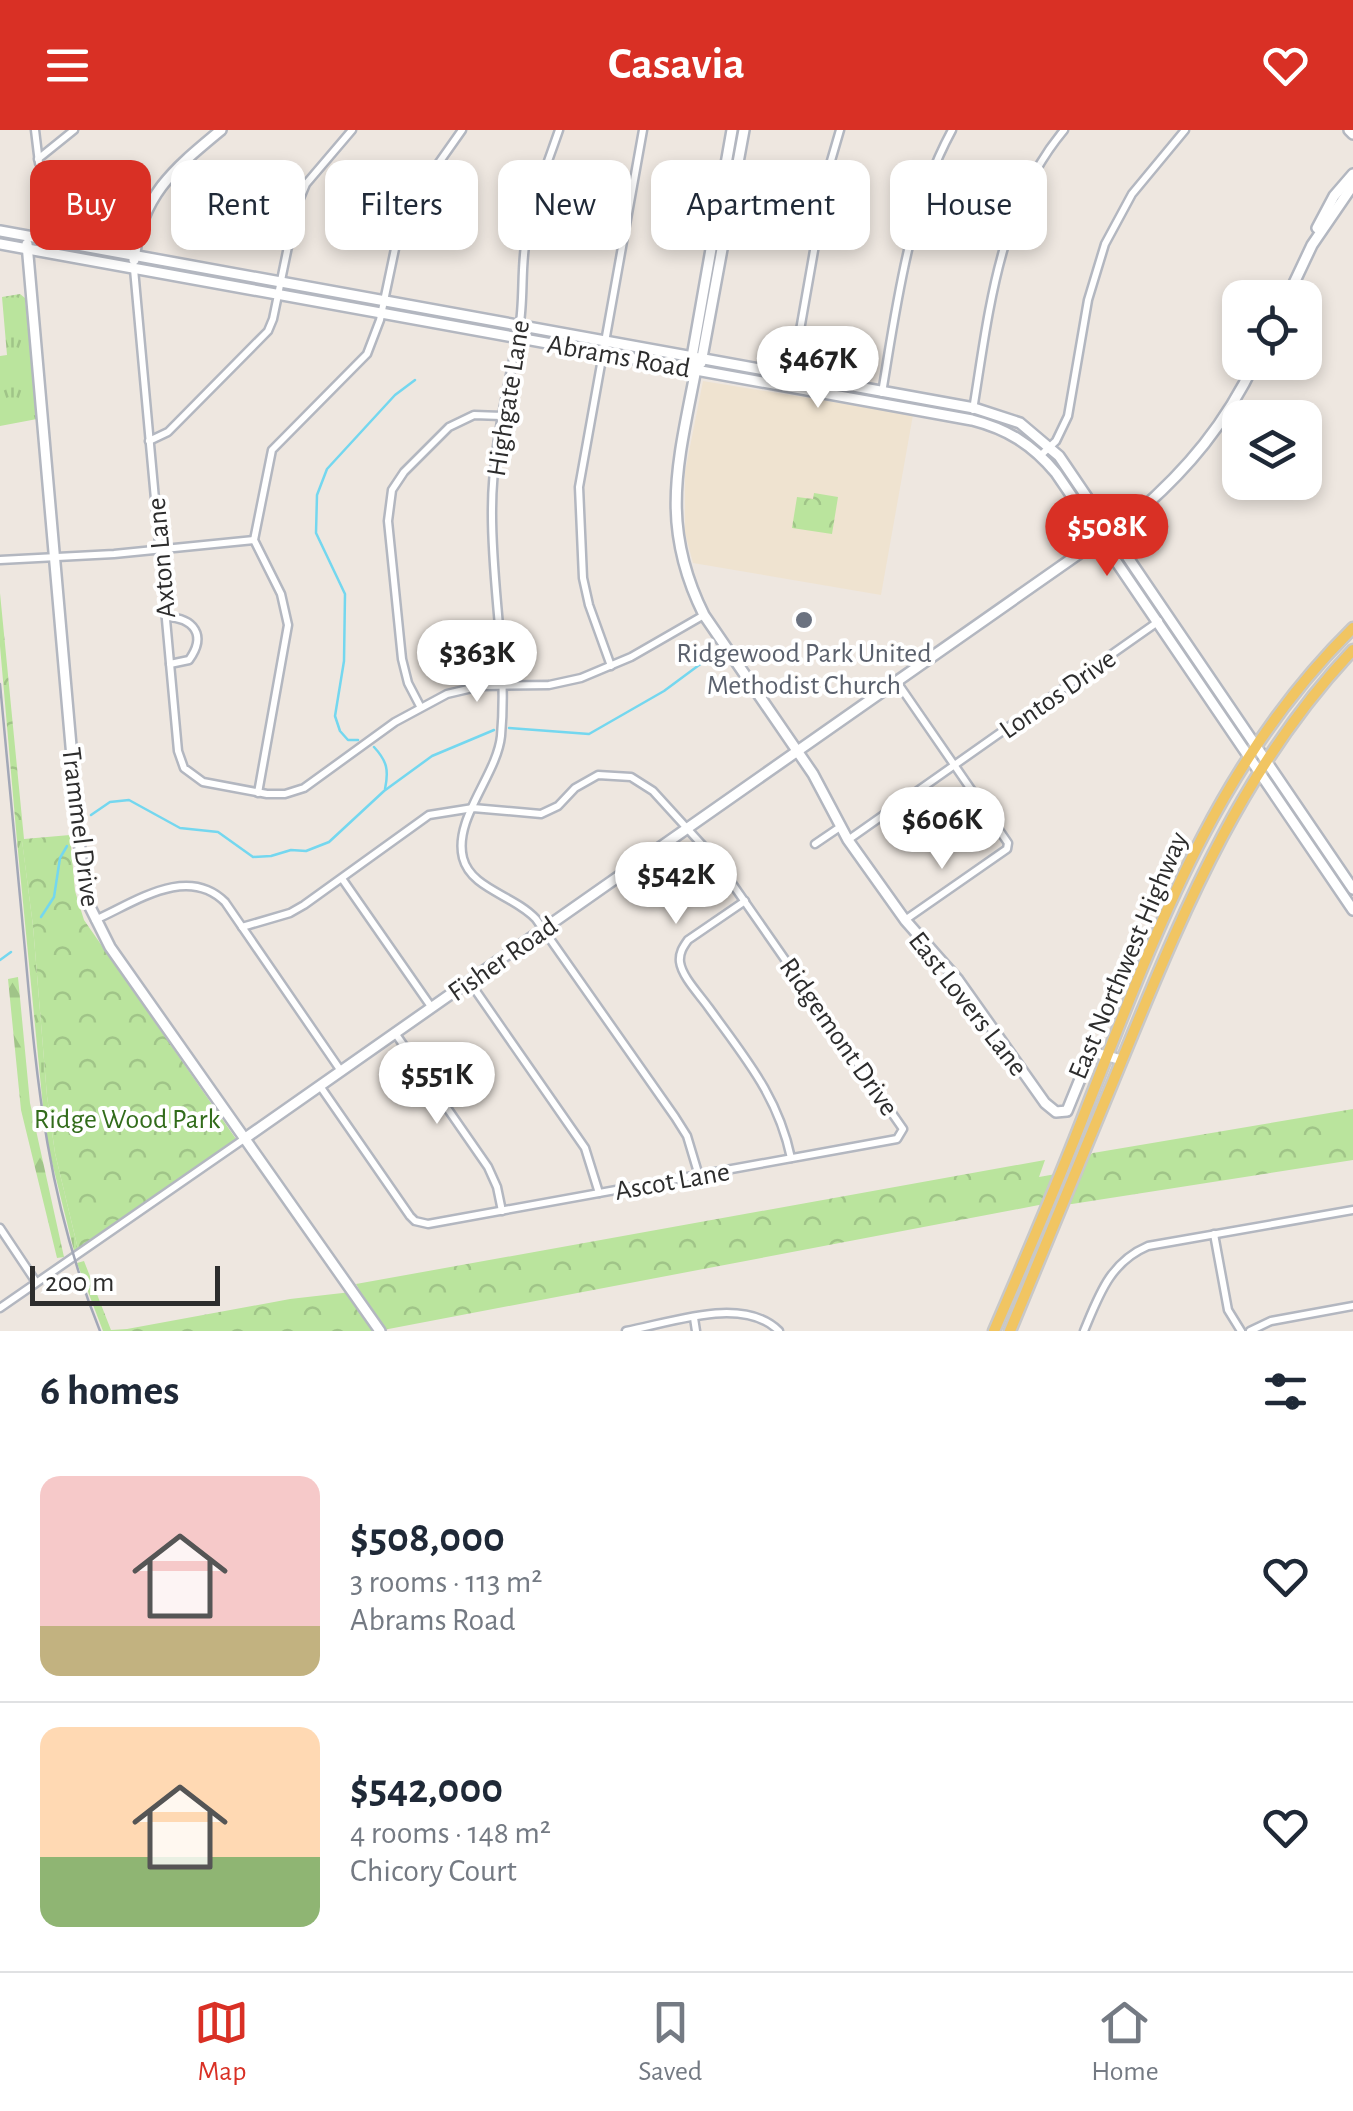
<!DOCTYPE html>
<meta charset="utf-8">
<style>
:root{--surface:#fff;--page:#f6f6f7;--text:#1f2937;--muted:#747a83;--line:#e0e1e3;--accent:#d93025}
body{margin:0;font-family:"Alegreya Sans",sans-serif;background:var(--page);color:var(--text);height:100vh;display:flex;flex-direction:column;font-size:38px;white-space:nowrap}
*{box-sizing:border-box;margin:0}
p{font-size:32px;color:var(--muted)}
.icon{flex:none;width:55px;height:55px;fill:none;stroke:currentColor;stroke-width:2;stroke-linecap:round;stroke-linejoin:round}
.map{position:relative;height:1201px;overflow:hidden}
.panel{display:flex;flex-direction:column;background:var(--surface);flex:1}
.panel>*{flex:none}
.banner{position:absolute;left:30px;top:30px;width:1295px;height:90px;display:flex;gap:20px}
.tools{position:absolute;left:1222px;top:150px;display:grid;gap:20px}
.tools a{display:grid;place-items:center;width:100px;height:100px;border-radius:20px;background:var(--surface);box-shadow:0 5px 15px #0003;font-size:50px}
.scale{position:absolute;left:30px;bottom:25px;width:190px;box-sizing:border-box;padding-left:10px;border:5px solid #2d2d2d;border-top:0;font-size:28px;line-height:35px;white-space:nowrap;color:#2d2d2d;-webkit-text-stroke:8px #fff;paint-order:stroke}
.price{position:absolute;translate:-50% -85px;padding:0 22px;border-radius:35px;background:#fff;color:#222;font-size:32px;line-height:65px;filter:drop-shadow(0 2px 5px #0008)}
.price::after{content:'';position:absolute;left:50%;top:60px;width:30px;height:22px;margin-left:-15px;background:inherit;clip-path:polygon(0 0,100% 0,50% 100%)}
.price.selected{background:var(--accent);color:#fff}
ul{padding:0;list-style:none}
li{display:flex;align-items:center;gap:30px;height:250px;padding:0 40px}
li+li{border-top:2px solid var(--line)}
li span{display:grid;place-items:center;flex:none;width:280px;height:200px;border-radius:20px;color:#555}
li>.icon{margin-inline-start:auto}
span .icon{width:120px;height:120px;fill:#fffc;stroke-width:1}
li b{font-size:42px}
h2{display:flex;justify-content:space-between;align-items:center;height:120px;padding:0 40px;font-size:42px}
.tag{padding:0 35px;border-radius:20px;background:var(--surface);box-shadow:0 5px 15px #0003;font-size:35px;line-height:90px}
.tag.selected{background:var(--accent);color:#fff}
header{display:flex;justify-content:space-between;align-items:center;height:130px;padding:0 40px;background:var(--accent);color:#fff;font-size:45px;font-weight:700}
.tabs{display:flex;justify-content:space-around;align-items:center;height:140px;border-top:2px solid var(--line);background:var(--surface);font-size:28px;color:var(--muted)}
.tabs a{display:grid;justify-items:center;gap:5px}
.tabs .selected{color:var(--accent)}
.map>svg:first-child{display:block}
.education{fill:#efe3d0}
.grass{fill:url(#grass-tufts)}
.forest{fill:url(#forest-firs)}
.park{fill:url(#park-crowns)}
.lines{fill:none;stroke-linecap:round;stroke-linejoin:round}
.stream{stroke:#74d7ef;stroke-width:2.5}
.street-casing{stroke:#b3b7c0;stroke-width:11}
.secondary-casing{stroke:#b3b7c0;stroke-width:14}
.primary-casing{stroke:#c8c8c8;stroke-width:15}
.street{stroke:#fff;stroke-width:6}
.secondary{stroke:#fff;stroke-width:9}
.primary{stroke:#f1c562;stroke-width:10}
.tram{stroke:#a2a7b7;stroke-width:2.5}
.worship-dot{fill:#6b7280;stroke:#fff;stroke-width:4}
.labels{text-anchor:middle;stroke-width:8;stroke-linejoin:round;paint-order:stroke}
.street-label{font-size:28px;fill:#2d2d2d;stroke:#fff}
.worship-label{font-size:28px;fill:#5b616d;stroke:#fff}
.park-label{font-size:28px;fill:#326c1b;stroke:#fff}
</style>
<header><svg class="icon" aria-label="menu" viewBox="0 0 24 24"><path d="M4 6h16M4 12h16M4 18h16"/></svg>Casavia<svg class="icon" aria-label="heart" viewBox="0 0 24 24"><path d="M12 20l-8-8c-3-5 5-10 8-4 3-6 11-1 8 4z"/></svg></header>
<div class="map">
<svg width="1353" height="1201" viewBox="0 0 1353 1201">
<defs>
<pattern id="grass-tufts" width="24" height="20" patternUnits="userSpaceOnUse" patternTransform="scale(2.5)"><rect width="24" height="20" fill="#bae49d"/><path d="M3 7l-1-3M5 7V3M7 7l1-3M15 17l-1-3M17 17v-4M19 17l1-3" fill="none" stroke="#a0c488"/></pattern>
<pattern id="forest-firs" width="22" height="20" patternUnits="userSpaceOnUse" patternTransform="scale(2.5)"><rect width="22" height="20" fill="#bae49d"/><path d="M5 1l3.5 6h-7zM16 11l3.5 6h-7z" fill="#a0c488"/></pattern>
<pattern id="park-crowns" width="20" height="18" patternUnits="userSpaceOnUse" patternTransform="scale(2.5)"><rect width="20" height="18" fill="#bae49d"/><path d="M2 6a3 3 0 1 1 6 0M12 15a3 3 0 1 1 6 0" fill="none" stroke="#a0c488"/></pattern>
</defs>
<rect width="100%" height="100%" fill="#eee7e0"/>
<!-- education -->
<path class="education" d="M703,251L913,285L881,465L693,433L685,403V342Z"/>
<!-- grass -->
<g class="grass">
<path d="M20,164L25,168L37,289L0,296V226L7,225L2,167Z"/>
<path d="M22,710L33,796L47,966L55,1023L78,1119L74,1121L46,1008L17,711Z"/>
</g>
<!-- forest -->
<path class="forest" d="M18,847L30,973L64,1127L57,1128L21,980L8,849Z"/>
<!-- park -->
<g class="park">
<path d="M814,363L838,367L832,404L792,398L797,367L813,369Z"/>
<path d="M0,463L24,709L70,705L75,761L84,790L236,1009L78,1119L55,1023L47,966L33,796L22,711H17L0,516Z"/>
<path d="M1353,979V1030L1072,1074L1039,1075L378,1201H103L77,1133L84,1131L111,1200L127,1199L290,1169L360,1161L356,1154L1045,1030L1039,1047L1084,1039L1088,1026L1093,1023Z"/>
</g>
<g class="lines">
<!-- stream -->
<g class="stream">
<path d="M509,598L589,604L664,561L718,521"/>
<path d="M358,610H348L340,601L335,586L344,531L345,464L316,403L317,365L327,339L395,265L415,250"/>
<path d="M374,617C387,631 389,640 385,659"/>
<path d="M91,685L110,672L129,670L180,698L218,702L253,727L271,726L291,720L306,721L329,712L384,661L432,626L494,600"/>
<path d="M41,787L54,767L60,728L67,716"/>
<path d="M0,830L11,822"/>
</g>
<defs>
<g id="street">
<path d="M35,0L39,33L53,50L147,76"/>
<path d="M559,0C546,38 530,76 525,116C521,144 524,172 519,199C508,259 492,319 492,379C491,456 508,530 501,606C497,645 453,689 463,728C471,759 514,765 536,789L675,987L687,1006L699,1046"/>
<path d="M38,29L74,0"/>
<path d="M134,139L178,621L184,638L203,652L267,664H285L304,658L395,592L447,564L481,556L549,555L581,548L631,527L704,485"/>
<path d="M790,257L828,41L840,0"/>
<path d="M882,263C897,173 908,81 952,0"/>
<path d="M973,280C989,182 998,79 1064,0"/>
<path d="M149,311L168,302L268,201L273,189L296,78L306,54L352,0"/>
<path d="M1041,325L1056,311L1068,286L1088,170L1105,114L1132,64L1185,0"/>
<path d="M0,430L114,424L254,410"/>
<path d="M166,487C194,488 207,505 189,530L170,534"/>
<path d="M611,536L589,475L583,448L579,357L643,0"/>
<path d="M897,552L1008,713L1007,719L905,790"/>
<path d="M420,576L408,553L402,529L388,391L392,360L404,342L449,297L474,285L502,286"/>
<path d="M258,663L288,495L281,464L254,410L272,320L367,224L380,190L400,95L407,78L462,0"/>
<path d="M848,710L1159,491"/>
<path d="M815,714L840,697"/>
<path d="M343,750L432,878"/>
<path d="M745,771L688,810C683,817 679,823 680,832C682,847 700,865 709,878C745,928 778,966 791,1028"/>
<path d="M95,790C134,773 187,734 225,772L341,941"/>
<path d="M242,797L290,783L304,775L429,685L473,678L541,684L558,676L575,658L598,645L631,647L653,661L715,729L903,999L897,1009L428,1094L415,1091L410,1086L320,956"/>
<path d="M469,851L585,1018L599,1063"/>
<path d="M395,903L488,1037L497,1057L502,1081"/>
<path d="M0,1098L36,1152"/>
<path d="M1214,1104L1228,1180L1241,1201"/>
<path d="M0,1178L244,1009"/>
<path d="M694,1188L696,1201"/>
<path d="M626,1201C670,1193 743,1165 779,1201"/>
<path d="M1084,1201C1099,1165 1110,1132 1148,1116L1353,1080"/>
<path d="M1250,1201L1271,1191L1353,1176"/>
</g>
<g id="secondary">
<path d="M732,0L692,227L696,239C678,333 659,395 704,485L813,644L848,710L905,790L958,850L1045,973L1056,982L1067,981L1089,927L1096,923L1122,930"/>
<path d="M1349,0L1353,4"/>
<path d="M1317,98L1334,66L1353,44"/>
<path d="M0,101L974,278L1020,293L1059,326L1353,759"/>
<path d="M0,114L972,290C1007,299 1032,314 1056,343L1353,780"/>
<path d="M27,114L81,730L89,775L110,817L380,1201"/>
<path d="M134,130C141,65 174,39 221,0"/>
<path d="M1287,168L1312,115L1353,55"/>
<path d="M701,233L744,0"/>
<path d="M244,1009L1137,383C1188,339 1226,293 1255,232"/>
</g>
<g id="primary">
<path d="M994,1201C1026,1127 1058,1053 1087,977C1156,802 1216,633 1353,498"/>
<path d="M1010,1201C1049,1105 1089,1009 1129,913C1187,772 1246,633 1353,520"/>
</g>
</defs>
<!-- street casing -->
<use href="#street" class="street-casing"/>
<!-- secondary casing -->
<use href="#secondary" class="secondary-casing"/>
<!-- primary casing -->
<use href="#primary" class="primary-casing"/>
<!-- street -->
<use href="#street" class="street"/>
<!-- secondary -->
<use href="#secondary" class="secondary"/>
<!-- primary -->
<use href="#primary" class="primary"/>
<!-- tram -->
<path class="tram" d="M0,554C8,642 16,731 25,820C37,956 48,1073 100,1201"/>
</g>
<!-- markers -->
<circle class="worship-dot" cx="804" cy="490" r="10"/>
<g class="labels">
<!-- street labels -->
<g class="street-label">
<text transform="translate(619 225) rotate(10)" y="10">Abrams Road</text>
<text transform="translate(507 268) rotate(-81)" y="10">Highgate Lane</text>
<text transform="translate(160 428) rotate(-95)" y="10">Axton Lane</text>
<text transform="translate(1057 563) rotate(-35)" y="10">Lontos Drive</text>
<text transform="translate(82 697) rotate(83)" y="10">Trammel Drive</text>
<text transform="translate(1127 825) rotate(-67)" y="10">East Northwest Highway</text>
<text transform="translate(502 828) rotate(-35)" y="10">Fisher Road</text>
<text transform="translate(969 873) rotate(52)" y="10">East Lovers Lane</text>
<text transform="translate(840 906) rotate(55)" y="10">Ridgemont Drive</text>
<text transform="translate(672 1050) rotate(-10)" y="10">Ascot Lane</text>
</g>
<!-- worship labels -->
<g class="worship-label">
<text x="804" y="532">Ridgewood Park United<tspan x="804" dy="32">Methodist Church</tspan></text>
</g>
<!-- park labels -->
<g class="park-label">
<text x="127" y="998">Ridge Wood Park</text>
</g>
</g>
</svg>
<div class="tools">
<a><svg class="icon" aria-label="locate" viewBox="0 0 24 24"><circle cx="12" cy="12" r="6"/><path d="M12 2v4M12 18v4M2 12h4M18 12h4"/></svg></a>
<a><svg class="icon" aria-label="layers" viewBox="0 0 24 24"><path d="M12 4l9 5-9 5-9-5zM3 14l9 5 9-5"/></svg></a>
</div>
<div class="scale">200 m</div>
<b class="price" style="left:818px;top:281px">$467K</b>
<b class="price selected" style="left:1107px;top:449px">$508K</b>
<b class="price" style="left:477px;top:575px">$363K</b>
<b class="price" style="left:942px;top:742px">$606K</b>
<b class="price" style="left:676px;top:797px">$542K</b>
<b class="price" style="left:437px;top:997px">$551K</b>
<div class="banner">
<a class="tag selected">Buy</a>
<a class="tag">Rent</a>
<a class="tag">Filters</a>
<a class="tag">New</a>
<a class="tag">Apartment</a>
<a class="tag">House</a>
</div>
</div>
<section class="panel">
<h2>6 homes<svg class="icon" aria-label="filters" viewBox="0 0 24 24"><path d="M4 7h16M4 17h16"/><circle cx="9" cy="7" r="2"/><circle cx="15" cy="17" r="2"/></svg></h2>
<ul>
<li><span style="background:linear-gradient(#f6c9c9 75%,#c2b280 0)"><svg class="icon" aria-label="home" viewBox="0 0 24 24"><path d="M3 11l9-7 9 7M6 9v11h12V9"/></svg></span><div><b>$508,000</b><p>3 rooms · 113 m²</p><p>Abrams Road</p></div><svg class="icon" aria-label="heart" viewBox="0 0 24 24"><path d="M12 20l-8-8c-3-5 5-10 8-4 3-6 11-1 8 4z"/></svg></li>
<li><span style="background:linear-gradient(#ffd9b3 65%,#8fb573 0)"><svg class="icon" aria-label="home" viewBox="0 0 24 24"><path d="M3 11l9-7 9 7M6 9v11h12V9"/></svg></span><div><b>$542,000</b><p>4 rooms · 148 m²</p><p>Chicory Court</p></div><svg class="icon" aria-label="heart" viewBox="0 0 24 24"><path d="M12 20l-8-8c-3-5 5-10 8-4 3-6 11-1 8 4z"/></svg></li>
</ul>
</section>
<nav class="tabs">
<a class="selected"><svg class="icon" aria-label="map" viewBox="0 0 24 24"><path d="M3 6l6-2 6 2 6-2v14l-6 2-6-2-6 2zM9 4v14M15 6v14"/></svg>Map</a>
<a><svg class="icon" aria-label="saved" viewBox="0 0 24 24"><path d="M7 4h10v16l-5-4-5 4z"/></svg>Saved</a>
<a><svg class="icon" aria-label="home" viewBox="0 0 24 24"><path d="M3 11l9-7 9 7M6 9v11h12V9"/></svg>Home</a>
</nav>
